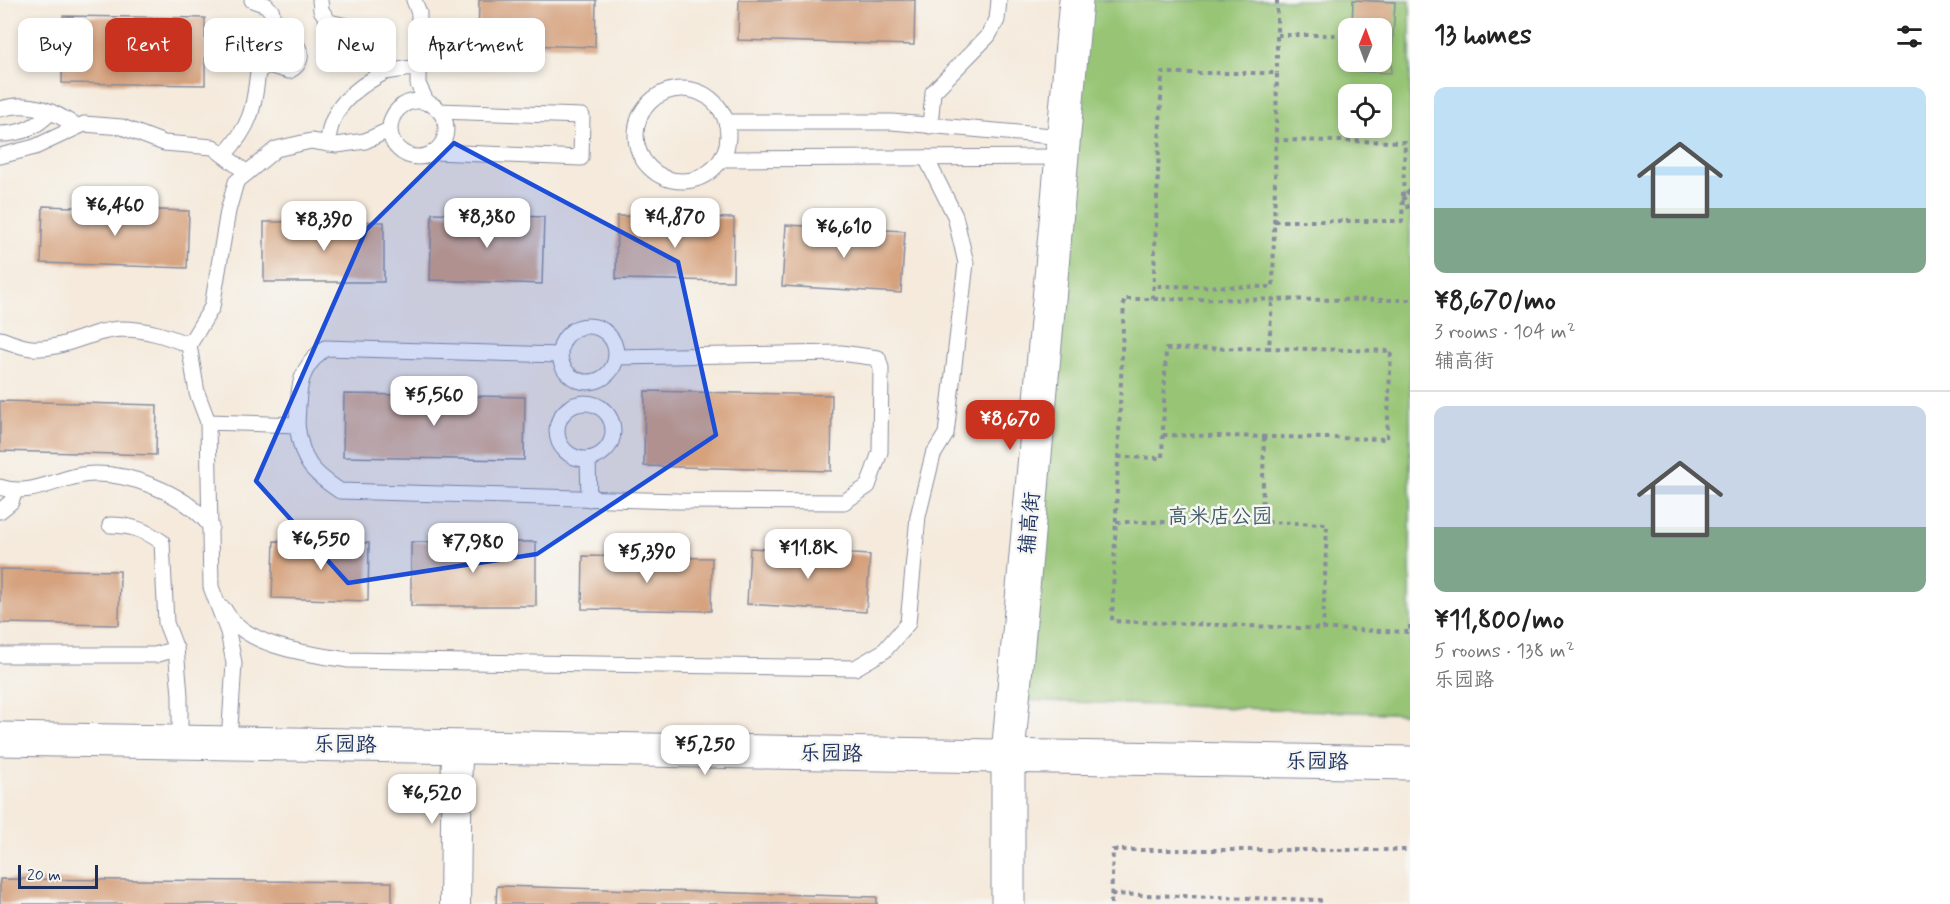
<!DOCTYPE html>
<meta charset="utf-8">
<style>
:root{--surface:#fff;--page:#f2f2f2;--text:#222;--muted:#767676;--line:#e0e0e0;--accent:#c8321e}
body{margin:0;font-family:Mynerve,"LXGW WenKai TC",sans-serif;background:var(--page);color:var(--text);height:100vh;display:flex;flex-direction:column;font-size:22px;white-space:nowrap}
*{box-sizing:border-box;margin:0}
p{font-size:20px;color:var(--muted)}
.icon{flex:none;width:33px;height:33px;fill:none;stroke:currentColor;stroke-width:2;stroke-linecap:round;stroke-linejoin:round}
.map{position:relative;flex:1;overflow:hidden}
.side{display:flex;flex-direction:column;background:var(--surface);width:540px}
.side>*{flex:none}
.guide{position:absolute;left:18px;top:18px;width:570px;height:54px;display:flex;gap:12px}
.needle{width:39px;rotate:1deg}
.fabs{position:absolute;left:1338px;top:18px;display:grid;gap:12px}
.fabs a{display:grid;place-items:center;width:54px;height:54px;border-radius:12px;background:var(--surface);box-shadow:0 3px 9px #0003;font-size:30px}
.scale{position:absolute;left:18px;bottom:15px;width:80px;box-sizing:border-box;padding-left:6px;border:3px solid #1b2f5e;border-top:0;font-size:16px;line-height:21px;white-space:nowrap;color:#1b2f5e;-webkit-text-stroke:4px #f6f6f2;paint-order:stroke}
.price{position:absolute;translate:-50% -51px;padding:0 14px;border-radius:12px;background:#fff;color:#222;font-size:20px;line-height:39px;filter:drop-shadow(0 2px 3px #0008)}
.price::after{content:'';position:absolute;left:50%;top:36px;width:18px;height:14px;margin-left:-9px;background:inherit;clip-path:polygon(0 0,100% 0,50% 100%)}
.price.active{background:var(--accent);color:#fff}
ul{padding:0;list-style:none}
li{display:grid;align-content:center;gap:12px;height:318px;padding:0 24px}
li+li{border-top:2px solid var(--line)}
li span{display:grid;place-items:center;height:186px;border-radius:12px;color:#555}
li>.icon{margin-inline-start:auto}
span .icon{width:108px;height:108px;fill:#fffc;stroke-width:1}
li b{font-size:26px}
h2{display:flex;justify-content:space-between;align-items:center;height:72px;padding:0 24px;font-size:26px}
.pill{padding:0 21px;border-radius:12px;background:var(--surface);box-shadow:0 3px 9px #0003;font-size:21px;line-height:54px}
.pill.active{background:var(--accent);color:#fff}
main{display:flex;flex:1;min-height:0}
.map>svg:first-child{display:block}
.green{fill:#97c574;stroke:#597a69;stroke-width:1.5;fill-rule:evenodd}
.building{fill:#d6a27e}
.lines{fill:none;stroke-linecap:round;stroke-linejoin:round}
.service-casing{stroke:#888c9d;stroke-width:17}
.minor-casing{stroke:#888c9d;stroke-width:32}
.tertiary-casing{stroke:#888c9d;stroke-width:35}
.path{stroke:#888c9d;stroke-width:4;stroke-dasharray:4.5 4.5;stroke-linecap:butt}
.service{stroke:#fff;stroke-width:15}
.minor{stroke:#fff;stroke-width:30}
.tertiary{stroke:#fff;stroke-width:33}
.marked{fill:#1d4ed8;fill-opacity:0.2;stroke:#1d4ed8;stroke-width:4.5;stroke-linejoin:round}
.labels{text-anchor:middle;stroke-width:5;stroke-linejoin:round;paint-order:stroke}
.park-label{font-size:21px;fill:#405c65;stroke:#f6f6f2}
.street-label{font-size:21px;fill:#1b2f5e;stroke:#f6f6f2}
</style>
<main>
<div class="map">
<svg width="1410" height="904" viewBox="0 0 1410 904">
<rect width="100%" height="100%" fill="#f6f6f2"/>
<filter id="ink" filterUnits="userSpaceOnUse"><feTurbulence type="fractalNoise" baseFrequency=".0167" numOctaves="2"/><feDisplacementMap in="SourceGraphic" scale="12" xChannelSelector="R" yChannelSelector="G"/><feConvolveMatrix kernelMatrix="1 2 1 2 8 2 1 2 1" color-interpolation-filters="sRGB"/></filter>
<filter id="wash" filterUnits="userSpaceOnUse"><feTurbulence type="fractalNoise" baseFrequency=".008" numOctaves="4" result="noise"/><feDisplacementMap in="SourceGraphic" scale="24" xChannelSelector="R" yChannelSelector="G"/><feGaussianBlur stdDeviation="1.35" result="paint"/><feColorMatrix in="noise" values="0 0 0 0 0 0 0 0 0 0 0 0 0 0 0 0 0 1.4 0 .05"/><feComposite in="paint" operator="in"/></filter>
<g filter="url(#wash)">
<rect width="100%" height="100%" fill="#f5eadc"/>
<!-- green -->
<path class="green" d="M1076,0H1410V714L1013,700ZM1348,28H1382V62H1348ZM1348,94H1382V128H1348Z"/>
<g id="blocks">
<!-- building -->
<g class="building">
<path d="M479,0H596L595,47L478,44Z"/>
<path d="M739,0H915L914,45L738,40Z"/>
<path d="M1353,0L1395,2L1391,73L1349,71L1350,62H1382V28H1352Z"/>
<path d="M63,16L205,18V85L62,83Z"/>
<path d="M43,206L189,211L187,268L41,263Z"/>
<path d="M432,213L544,217L542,284L430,280Z"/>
<path d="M617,216L734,218L733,281L616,279Z"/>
<rect x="264" y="222" width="120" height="60"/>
<path d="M786,225L905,231L901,293L782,286Z"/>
<path d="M645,391L832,395L831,471L644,466Z"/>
<path d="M344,394L525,397L524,460L343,457Z"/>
<path d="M0,401L157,405L156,455L0,451Z"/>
<path d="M274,541L369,543L368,601L272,598Z"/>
<rect x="411" y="542" width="125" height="64"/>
<path d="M750,548L870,555L866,612L747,604Z"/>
<path d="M583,556L712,558L711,611L582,609Z"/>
<path d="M0,569L120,571L119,625L0,623Z"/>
<path d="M0,879L392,882V904H0Z"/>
<path d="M497,886L877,897V904H496Z"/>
</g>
</g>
</g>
<g filter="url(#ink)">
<use href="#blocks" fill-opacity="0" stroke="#888c9d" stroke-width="1.5"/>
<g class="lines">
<defs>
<g id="service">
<path d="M320,0L321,10L329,22L360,29L373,47L385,72L419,67"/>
<path d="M414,0L419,13L418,84L427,103"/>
<circle cx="682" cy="135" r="46"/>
<circle cx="418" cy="129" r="28"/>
<path d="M0,109C29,100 53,110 77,127"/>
<path d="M726,122H892L1064,137"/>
<path d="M930,126L933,92L988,36L997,20L999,0"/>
<path d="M0,134C22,134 36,127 51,112"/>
<path d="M328,144C329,108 355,88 385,72"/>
<path d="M435,152L581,158L582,116L439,111"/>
<path d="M224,155C251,126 254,109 258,71L268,65L289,71C301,65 304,54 295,43L272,39V12L266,5L252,0"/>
<path d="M0,156L35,147L84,124L122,127L164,143L213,147L247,173"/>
<path d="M722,159L1062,157"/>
<circle cx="588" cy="354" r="28"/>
<path d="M0,339C10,342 21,347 31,348C63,351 90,330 122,329C146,329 167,336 189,345"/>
<circle cx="585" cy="431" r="28"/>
<path d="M208,422L197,393L189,345L212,307L228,211L236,182L276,149L311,141L337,145L365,141L389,130"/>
<path d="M297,425C299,391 296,371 325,348L560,355"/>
<path d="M588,459L589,499"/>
<path d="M0,487C29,497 53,480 82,475C124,469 186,493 211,527"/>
<path d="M0,511L11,502L15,491"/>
<path d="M110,525C130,525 145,530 162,542L166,623L176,649L180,695V742"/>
<path d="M224,609C244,647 309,654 348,660L855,668L884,651L908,623L918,516L933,455L946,434L966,263L955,216L926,158"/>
<path d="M0,655H155L176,649"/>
<path d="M229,742L234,663L228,632L211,587L208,422L297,425C302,461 310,471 340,491L678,501L844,502L868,486L880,452L881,368L878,358L841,353L616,357"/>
</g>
<path id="minor" d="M455,904L457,746"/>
<g id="tertiary">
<path d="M0,739L1410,763"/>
<path d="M1008,904V755L1076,0"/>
</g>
</defs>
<!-- service casing -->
<use href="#service" class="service-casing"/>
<!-- minor casing -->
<use href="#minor" class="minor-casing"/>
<!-- tertiary casing -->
<use href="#tertiary" class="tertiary-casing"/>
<!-- path -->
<g class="path">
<path d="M1277,0V73"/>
<path d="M1277,35H1348"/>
<path d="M1410,191L1403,196L1410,211"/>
<path d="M1274,221H1402L1405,142L1276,140"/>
<path d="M1153,299L1162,73H1277L1273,287L1153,286"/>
<path d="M1410,300L1124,299L1112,621L1410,632V624"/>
<path d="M1163,435L1387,439L1391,351L1269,348"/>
<path d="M1264,437L1262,522L1327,524L1323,629"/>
<path d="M1118,457L1162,458L1166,349L1269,348L1272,300"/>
<path d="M1116,522H1262"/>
<path d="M1111,894L1320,900V904"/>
<path d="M1111,904L1113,850H1410"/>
</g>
<!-- service -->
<use href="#service" class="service"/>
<!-- minor -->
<use href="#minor" class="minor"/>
<!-- tertiary -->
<use href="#tertiary" class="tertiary"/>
</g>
</g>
<!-- marked area -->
<path class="marked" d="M454,143L678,262L716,435L537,554L348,583L256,481L366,230Z"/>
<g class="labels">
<!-- park labels -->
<g class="park-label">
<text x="1220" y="523">高米店公园</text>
</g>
<!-- street labels -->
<g class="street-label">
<text transform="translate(1029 523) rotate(-85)" y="7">辅高街</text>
<text transform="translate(345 744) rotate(1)" y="7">乐园路</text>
<text transform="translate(831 753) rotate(1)" y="7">乐园路</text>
<text transform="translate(1317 761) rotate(1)" y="7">乐园路</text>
</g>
</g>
</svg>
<div class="fabs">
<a><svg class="needle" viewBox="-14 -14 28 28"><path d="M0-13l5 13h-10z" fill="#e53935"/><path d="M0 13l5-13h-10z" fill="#767676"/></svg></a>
<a><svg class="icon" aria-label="locate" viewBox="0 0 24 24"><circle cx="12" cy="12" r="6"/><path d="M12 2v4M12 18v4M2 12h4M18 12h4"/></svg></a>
</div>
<div class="scale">20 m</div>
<b class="price" style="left:115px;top:237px">¥6,460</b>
<b class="price" style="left:487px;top:249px">¥8,380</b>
<b class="price" style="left:675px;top:249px">¥4,870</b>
<b class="price" style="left:324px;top:252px">¥8,390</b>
<b class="price" style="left:844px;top:259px">¥6,610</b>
<b class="price" style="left:434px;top:427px">¥5,560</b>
<b class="price active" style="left:1010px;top:451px">¥8,670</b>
<b class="price" style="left:321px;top:571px">¥6,550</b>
<b class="price" style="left:473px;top:574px">¥7,980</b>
<b class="price" style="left:808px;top:580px">¥11.8K</b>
<b class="price" style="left:647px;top:584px">¥5,390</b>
<b class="price" style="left:705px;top:776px">¥5,250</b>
<b class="price" style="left:432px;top:825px">¥6,520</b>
<div class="guide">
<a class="pill">Buy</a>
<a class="pill active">Rent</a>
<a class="pill">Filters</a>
<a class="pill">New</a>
<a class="pill">Apartment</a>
</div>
</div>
<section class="side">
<h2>13 homes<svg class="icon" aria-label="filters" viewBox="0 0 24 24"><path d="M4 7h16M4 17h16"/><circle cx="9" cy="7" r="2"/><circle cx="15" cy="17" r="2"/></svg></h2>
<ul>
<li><span style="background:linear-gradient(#bfe0f5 65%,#7fa58c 0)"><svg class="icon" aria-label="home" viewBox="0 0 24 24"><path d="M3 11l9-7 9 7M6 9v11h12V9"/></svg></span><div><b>¥8,670/mo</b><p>3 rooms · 104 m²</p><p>辅高街</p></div></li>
<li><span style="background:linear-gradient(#c9d6e8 65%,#7fa58c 0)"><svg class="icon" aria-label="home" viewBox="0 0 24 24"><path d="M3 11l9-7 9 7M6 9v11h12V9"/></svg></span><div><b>¥11,800/mo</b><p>5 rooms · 138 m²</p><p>乐园路</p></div></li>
</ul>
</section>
</main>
